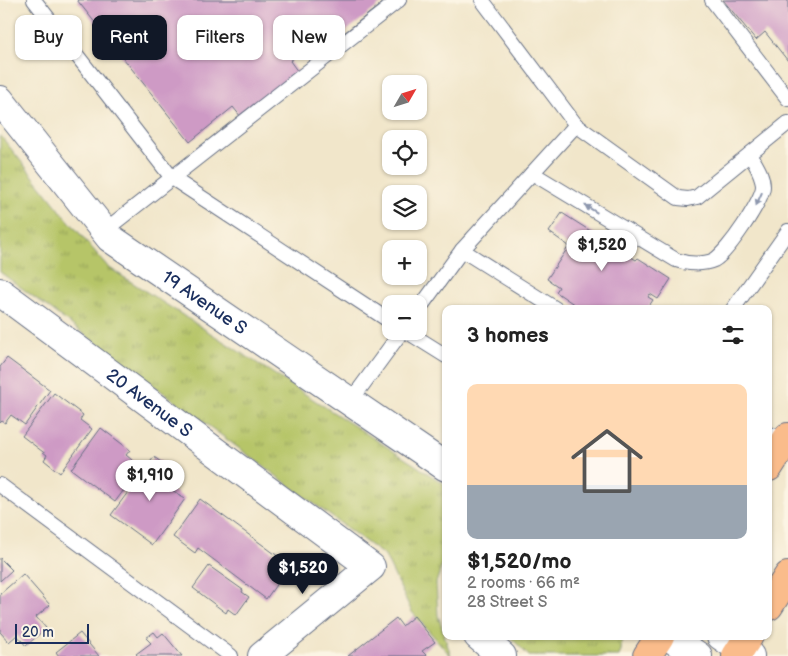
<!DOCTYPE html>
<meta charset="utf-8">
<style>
:root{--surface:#fff;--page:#f6f6f6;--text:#222;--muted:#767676;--accent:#111827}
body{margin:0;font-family:"Balsamiq Sans",sans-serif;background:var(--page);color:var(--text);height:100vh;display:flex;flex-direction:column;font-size:19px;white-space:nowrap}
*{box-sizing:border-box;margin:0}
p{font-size:16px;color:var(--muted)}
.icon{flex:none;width:28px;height:28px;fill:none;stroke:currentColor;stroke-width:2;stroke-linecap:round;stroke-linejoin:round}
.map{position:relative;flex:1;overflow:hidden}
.drawer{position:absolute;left:442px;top:305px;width:330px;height:335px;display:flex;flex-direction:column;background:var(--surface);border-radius:10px;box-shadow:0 1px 4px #0004}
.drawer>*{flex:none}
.guide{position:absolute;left:15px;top:15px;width:352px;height:45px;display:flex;gap:10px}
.needle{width:32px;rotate:51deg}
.fabs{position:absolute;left:382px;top:75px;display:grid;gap:10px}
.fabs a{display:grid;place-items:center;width:45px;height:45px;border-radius:10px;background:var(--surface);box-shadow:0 1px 4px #0004;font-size:25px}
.scale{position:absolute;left:15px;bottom:12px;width:74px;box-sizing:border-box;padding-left:5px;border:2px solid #1b2f5e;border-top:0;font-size:14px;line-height:18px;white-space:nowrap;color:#1b2f5e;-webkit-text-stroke:4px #fcf5e5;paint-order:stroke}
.price{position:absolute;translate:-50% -42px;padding:0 11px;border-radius:18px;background:#fff;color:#222;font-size:16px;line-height:32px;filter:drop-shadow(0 1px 2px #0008)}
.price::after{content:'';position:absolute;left:50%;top:30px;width:15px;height:11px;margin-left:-8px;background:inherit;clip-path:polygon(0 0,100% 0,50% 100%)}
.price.current{background:var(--accent);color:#fff}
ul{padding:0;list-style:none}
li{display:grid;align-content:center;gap:10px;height:265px;padding:0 25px}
li span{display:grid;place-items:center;height:155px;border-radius:10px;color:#555}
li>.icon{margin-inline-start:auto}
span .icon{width:90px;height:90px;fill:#fffc;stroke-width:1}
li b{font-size:21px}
h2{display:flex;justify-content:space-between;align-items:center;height:60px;padding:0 25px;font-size:21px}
.tag{padding:0 18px;border-radius:10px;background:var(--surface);box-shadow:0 1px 4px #0004;font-size:18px;line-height:45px}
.tag.current{background:var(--accent);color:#fff}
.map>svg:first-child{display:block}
.park{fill:url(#park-tufts);stroke:#687a63}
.building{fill:#ce9ac5}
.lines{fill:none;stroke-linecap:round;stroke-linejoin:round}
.service-casing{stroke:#666f84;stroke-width:16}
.minor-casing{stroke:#666f84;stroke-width:30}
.primary-casing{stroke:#666f84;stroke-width:30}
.service{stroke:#fff;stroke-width:14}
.minor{stroke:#fff;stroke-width:28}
.primary{stroke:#fabc8b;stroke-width:28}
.oneway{fill:#8d97ae}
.labels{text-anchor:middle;stroke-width:4;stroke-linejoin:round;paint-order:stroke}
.street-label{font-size:18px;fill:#1b2f5e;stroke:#fcf5e5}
</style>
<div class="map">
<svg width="788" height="656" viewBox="0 0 788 656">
<defs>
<pattern id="park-tufts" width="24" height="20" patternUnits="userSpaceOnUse" patternTransform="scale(1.25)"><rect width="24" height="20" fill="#b6c568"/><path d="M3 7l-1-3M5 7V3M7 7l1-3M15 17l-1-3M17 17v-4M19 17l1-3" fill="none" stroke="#93a059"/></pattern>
</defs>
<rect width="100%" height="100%" fill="#fcf5e5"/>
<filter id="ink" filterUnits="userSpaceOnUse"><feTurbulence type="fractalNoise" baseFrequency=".02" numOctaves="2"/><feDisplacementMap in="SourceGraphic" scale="10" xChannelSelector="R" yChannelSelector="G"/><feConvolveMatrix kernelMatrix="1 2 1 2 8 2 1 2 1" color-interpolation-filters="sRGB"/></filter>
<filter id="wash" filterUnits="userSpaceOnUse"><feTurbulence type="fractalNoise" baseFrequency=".0096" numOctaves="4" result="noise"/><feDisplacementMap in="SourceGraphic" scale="20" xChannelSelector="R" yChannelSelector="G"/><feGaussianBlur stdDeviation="1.12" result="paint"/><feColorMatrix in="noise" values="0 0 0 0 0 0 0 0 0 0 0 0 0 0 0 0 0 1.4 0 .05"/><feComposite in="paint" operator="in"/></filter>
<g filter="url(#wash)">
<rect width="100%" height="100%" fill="#f1e6ca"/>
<!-- park -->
<g class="park">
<path d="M0,135L64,215L108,267L446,485V552L436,583L438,615L451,656L412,612L385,556L0,272Z"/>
<path d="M509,636H622L621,651L619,656H529Z"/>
</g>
<g id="blocks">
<!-- building -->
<g class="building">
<path d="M77,0H386L330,44L323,35L290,61L298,72L241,117L233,107L190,142Z"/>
<path d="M723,0H788V61L765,32L756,40Z"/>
<path d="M562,213L636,260L638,258L671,279L658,299L650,294L648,297L653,300L647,309H581L556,292L559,287L547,279L569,246L549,232Z"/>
<path d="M7,358L50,390L25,425L11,415L5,423L2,421L0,423V367Z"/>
<path d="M54,393L83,415L80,420L92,429L60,473L44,460L47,455L22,436Z"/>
<path d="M101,428L130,450L126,455L138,465L123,485L126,487L115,502L71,469Z"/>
<path d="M154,457L178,474L168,487L185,499L152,545L111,515Z"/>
<path d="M200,499L290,565L266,599L198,548L195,553L173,537Z"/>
<path d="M0,558L12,570L0,581Z"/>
<path d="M209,566L243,590L242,592L249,597L236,615L228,609L226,613L193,588Z"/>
<path d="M23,574L50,605L36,617L46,628L26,646L17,635L9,642L0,632V594Z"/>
<path d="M414,616L435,642L422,651L427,656H348L396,618L402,626Z"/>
<path d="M154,632L158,637L163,633L182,656H138L136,654L151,643L146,638Z"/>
<path d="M80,633L99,656H59L56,652Z"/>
</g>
</g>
</g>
<g filter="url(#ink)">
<use href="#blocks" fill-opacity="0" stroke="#666f84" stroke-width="1"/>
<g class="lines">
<defs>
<g id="service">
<path d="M34,0L172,178L391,322"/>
<path d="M482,0L576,125"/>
<path d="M712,0L788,99"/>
<path d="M532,173L676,260C687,264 703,265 714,260C727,253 763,200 763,186C763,174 755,164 750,154"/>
<path d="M104,231L399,0"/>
<path d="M462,250L556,309"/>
<path d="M419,309L462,250L576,125L678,198L688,199L697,197L788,123"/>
<path d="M733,309L788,231"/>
<path d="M406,331L446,356"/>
<path d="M350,402L402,331"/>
<path d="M769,434L787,439"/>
<path d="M0,485L231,656"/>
</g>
<g id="minor">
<path id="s1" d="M0,100L110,238L446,467"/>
<path id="s2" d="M0,292L371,567L262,656"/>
<path d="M478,636L502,656"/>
<path d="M668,636L698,656"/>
<path d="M721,636L750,656"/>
</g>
<g id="primary">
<path d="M769,467L788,437"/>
<path d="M769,606L788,576"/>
<path d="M647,656L660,636"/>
<path d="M736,656L749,636"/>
</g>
</defs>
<!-- service casing -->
<use href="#service" class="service-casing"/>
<!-- minor casing -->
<use href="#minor" class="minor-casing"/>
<!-- primary casing -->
<use href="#primary" class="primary-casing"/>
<!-- service -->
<use href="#service" class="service"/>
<!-- minor -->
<use href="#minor" class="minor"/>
<!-- primary -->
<use href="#primary" class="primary"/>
</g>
<!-- one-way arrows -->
<defs><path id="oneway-solid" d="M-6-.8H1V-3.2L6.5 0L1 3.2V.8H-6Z" transform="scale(1.25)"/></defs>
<g class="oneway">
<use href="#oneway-solid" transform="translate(759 199) rotate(114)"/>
<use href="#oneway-solid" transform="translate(591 209) rotate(-149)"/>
</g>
</g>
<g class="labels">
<!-- street labels -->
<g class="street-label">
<text dy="6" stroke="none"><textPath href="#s1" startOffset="291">19 Avenue S</textPath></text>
<text dy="6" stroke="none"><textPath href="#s2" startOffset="186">20 Avenue S</textPath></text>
</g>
</g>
</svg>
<div class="fabs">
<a><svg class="needle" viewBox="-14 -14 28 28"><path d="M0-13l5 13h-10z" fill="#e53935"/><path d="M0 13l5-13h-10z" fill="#767676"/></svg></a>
<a><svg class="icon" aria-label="locate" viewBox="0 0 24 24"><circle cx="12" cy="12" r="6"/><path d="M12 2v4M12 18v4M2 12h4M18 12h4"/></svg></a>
<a><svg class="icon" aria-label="layers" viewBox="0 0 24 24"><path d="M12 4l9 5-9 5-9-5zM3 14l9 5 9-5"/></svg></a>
<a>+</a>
<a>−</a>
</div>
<div class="scale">20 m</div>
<b class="price" style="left:602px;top:272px">$1,520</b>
<b class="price" style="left:150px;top:502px">$1,910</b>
<b class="price current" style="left:303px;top:595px">$1,520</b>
<div class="guide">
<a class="tag">Buy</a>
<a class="tag current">Rent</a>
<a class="tag">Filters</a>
<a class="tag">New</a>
</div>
<section class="drawer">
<h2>3 homes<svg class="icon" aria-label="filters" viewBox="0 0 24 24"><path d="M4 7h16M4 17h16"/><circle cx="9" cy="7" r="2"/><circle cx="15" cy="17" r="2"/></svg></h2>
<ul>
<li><span style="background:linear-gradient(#ffd9b3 65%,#9aa5b1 0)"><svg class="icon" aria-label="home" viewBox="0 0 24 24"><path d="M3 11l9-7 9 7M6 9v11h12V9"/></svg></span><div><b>$1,520/mo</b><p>2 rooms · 66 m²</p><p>28 Street S</p></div></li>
</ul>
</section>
</div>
